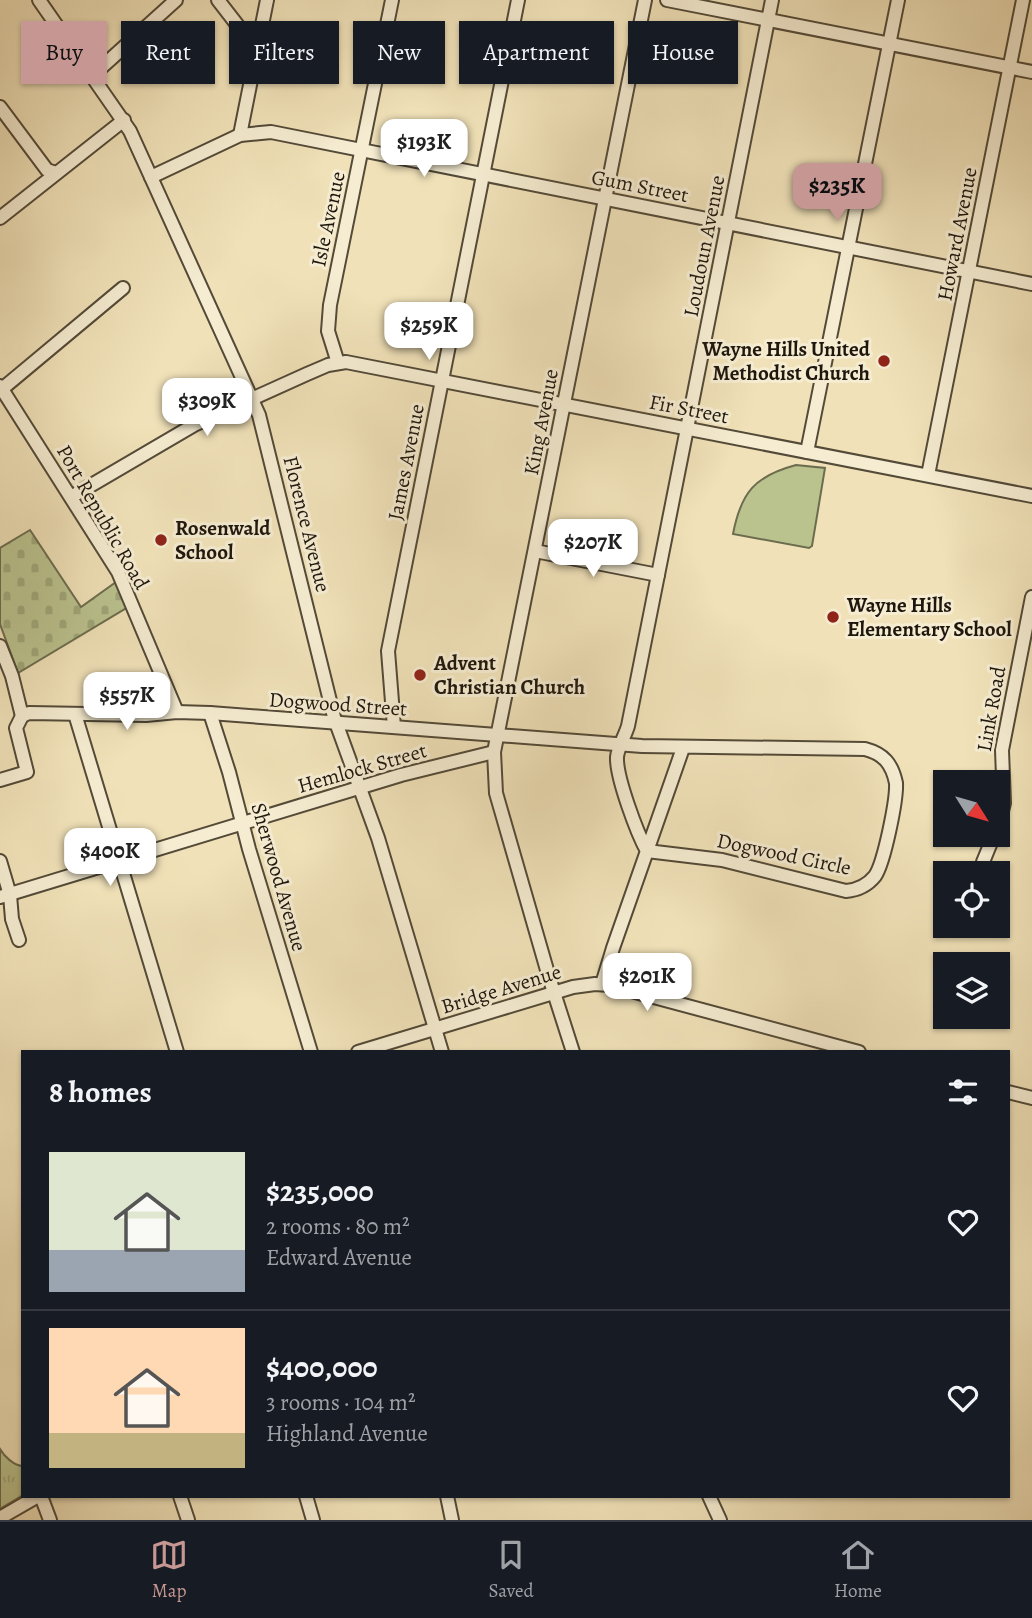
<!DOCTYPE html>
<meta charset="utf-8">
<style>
:root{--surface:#171b24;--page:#20242c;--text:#f1f3f6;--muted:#9ea1a6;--line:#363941;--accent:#c59692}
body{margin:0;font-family:Alegreya,serif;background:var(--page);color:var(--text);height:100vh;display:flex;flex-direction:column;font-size:26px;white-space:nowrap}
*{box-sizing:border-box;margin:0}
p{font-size:23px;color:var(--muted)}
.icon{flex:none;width:38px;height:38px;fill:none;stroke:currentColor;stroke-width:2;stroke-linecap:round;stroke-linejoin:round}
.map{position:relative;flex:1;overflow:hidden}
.side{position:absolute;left:21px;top:1050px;width:989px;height:448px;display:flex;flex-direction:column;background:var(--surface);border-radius:0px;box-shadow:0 2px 5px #0004}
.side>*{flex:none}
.guide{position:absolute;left:21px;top:21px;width:990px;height:63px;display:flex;gap:14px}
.needle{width:46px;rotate:127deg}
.buttons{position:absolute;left:933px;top:770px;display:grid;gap:14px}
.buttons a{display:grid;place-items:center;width:77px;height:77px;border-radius:0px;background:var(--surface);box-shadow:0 2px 5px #0004;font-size:35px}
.price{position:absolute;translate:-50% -60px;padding:0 16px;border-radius:14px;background:#fff;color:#222;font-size:23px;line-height:46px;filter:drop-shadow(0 2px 4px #0008)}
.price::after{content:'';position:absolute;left:50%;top:42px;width:21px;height:16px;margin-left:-10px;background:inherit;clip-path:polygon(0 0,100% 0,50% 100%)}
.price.active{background:var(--accent);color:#111}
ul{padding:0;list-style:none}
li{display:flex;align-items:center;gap:21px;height:175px;padding:0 28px}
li+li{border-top:2px solid var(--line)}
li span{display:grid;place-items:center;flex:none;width:196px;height:140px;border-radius:0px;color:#555}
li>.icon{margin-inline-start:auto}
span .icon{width:84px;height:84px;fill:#fffc;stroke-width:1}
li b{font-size:30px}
h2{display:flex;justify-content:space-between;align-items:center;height:84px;padding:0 28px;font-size:30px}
.pill{padding:0 24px;border-radius:0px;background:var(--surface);box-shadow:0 2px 5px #0004;font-size:24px;line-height:63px}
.pill.active{background:var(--accent);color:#111}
.tab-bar{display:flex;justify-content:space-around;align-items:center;height:98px;border-top:2px solid var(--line);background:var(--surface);font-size:19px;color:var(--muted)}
.tab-bar a{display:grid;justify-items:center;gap:4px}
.tab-bar .active{color:var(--accent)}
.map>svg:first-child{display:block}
.grass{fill:url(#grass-tufts);stroke:#6c6c4e;stroke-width:2}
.cemetery{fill:url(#cemetery-stones);stroke:#6c6c4e;stroke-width:2}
.pitch{fill:#bac28e;stroke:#6c6c4e;stroke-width:2}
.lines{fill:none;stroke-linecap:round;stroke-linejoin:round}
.minor-casing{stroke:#534a38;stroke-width:16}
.minor{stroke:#f5ecd1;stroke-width:12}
.poi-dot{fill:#8f2418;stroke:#f5ecd1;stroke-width:2.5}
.labels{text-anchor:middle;stroke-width:6;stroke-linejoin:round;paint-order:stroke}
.street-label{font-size:21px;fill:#1f170e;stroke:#f5ecd1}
.poi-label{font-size:21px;font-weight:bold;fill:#1f170e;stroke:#f5ecd1;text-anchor:start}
</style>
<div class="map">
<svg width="1032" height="1520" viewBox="0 0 1032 1520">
<defs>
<pattern id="grass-tufts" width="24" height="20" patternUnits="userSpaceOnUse" patternTransform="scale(1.75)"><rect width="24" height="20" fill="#bac28e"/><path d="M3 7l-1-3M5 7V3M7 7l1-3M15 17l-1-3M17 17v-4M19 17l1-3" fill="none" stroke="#9fa679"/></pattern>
<pattern id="cemetery-stones" width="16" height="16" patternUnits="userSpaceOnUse" patternTransform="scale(1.75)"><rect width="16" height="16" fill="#bac28e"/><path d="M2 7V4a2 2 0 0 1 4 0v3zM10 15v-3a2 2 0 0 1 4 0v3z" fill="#9fa679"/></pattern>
</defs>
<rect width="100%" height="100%" fill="#f0e1b8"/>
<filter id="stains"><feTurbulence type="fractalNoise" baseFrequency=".00286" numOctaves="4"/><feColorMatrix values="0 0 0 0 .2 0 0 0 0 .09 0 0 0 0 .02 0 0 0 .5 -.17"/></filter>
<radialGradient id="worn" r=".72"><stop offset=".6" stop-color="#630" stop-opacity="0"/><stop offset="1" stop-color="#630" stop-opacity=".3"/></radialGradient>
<!-- grass -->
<path class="grass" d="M0,1449C4,1456 14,1466 23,1466V1495L0,1509Z"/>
<!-- cemetery -->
<path class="cemetery" d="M30,530L81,607L116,582L128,607L18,673L0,624V548Z"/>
<!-- pitch -->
<path class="pitch" d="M796,465L825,468L812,546L809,548L733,534C741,492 755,476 796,465Z"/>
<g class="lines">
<defs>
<g id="minor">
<path d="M39,0L130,131L259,415L334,717L378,838L442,1052"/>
<path d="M218,0L242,31L259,39"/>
<path d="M667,0L1032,72"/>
<path d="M93,75L176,0"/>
<path d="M0,107L47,170L56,173"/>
<path d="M240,135L267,0"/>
<path d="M151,177L240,135L271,132L1032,284"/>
<path d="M0,218L124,120"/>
<path d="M338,363L328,331L330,305L392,0"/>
<path d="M0,386L118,572L177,712"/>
<path d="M2,389L123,288"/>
<path d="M807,452L898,0"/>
<path d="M928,475L1023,0"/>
<path d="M71,497L194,425L307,374L328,365L346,362L1032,496"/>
<path d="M535,551L658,575"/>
<path d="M0,646L12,676L22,716"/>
<path d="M210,713L229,772L249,849L311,1052"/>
<path d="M75,714L177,1052"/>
<path d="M22,716L29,713L146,715L177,712L210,713L642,746L865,749C884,754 892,764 896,783C897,800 884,863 875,876C867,886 857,890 846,891L722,860L647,851L683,748"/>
<path d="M394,727L388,651L518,0"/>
<path d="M0,780L27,772L16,728L22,716"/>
<path d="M998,827L1004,803L1002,750L1032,597"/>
<path d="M0,861L10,895L12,919L19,940"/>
<path d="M983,873V862L994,835"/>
<path d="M0,897L401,775L494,752"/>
<path d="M992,930V926"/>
<path d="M602,984L613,948L647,851C637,833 616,777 617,757C618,747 625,736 628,726L772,0"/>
<path d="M358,1052L573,987L595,984L609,985L859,1052"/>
<path d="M573,1052L549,977L496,793L494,752L645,0"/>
<path d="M1008,1092L1032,1098"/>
<path d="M41,1496L50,1520"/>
<path d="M180,1496L188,1520"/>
<path d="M306,1496L313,1520"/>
<path d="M447,1496L452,1520"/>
<path d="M709,1496L720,1520"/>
<path d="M0,1518L38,1496"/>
</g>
</defs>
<!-- minor casing -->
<use href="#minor" class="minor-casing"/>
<!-- minor -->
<use href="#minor" class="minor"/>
</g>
<!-- markers -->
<g class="poi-dot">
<circle cx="884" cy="361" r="7"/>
<circle cx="161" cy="540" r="7"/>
<circle cx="833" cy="617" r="7"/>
<circle cx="420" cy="675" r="7"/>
</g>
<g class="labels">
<!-- street labels -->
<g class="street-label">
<text transform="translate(640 186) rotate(11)" y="7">Gum Street</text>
<text transform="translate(328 219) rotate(-78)" y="7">Isle Avenue</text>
<text transform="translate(957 234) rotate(-79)" y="7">Howard Avenue</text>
<text transform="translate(704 246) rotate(-79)" y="7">Loudoun Avenue</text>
<text transform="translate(689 409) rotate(11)" y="7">Fir Street</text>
<text transform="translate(541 422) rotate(-79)" y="7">King Avenue</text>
<text transform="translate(406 462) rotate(-79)" y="7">James Avenue</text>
<text transform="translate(103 517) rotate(60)" y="7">Port Republic Road</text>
<text transform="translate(307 524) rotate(76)" y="7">Florence Avenue</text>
<text transform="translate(338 704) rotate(4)" y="7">Dogwood Street</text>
<text transform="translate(991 709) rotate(-80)" y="7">Link Road</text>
<text transform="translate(362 768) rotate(-16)" y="7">Hemlock Street</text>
<text transform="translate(784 854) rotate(12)" y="7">Dogwood Circle</text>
<text transform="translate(279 877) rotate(74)" y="7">Sherwood Avenue</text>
<text transform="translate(501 989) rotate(-17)" y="7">Bridge Avenue</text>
</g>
<!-- poi labels -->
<g class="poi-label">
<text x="870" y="356" text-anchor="end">Wayne Hills United<tspan x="870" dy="24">Methodist Church</tspan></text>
<text x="175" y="535">Rosenwald<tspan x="175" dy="24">School</tspan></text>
<text x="847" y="612">Wayne Hills<tspan x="847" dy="24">Elementary School</tspan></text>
<text x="434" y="670">Advent<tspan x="434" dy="24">Christian Church</tspan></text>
</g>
</g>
<rect width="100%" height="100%" filter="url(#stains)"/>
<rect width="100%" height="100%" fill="url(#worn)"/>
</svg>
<div class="buttons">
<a><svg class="needle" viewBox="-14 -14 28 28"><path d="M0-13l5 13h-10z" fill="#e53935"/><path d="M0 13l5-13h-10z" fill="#9ea1a6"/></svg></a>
<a><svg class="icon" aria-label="locate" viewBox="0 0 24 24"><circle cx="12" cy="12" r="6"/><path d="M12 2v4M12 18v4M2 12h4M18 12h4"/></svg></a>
<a><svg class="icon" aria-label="layers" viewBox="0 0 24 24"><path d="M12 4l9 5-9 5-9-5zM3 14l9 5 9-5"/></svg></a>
</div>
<b class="price" style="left:424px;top:179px">$193K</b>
<b class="price active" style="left:837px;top:223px">$235K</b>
<b class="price" style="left:429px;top:362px">$259K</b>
<b class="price" style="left:207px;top:438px">$309K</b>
<b class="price" style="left:593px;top:579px">$207K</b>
<b class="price" style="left:127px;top:732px">$557K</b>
<b class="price" style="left:110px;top:888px">$400K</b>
<b class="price" style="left:647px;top:1013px">$201K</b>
<div class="guide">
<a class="pill active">Buy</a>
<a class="pill">Rent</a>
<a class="pill">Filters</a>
<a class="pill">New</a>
<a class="pill">Apartment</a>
<a class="pill">House</a>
</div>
<section class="side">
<h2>8 homes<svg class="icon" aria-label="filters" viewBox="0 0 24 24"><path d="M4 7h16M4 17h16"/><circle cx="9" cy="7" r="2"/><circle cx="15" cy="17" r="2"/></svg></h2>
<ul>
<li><span style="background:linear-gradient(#dfe7d0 70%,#9aa5b1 0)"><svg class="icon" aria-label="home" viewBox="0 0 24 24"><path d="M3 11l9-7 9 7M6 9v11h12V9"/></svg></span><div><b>$235,000</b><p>2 rooms · 80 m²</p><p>Edward Avenue</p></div><svg class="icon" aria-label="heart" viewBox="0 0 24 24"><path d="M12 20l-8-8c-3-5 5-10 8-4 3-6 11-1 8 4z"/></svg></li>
<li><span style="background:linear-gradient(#ffd9b3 75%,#c2b280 0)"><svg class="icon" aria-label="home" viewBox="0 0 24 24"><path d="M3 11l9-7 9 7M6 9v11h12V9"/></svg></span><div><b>$400,000</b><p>3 rooms · 104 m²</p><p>Highland Avenue</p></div><svg class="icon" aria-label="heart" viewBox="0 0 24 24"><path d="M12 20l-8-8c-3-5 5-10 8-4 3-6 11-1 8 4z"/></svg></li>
</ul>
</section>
</div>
<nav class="tab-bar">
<a class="active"><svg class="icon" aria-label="map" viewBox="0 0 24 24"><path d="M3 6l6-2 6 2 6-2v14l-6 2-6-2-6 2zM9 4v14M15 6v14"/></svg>Map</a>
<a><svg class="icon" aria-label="saved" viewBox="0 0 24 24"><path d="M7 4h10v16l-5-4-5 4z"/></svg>Saved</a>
<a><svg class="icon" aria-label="home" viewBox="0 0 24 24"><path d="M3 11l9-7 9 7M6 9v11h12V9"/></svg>Home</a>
</nav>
